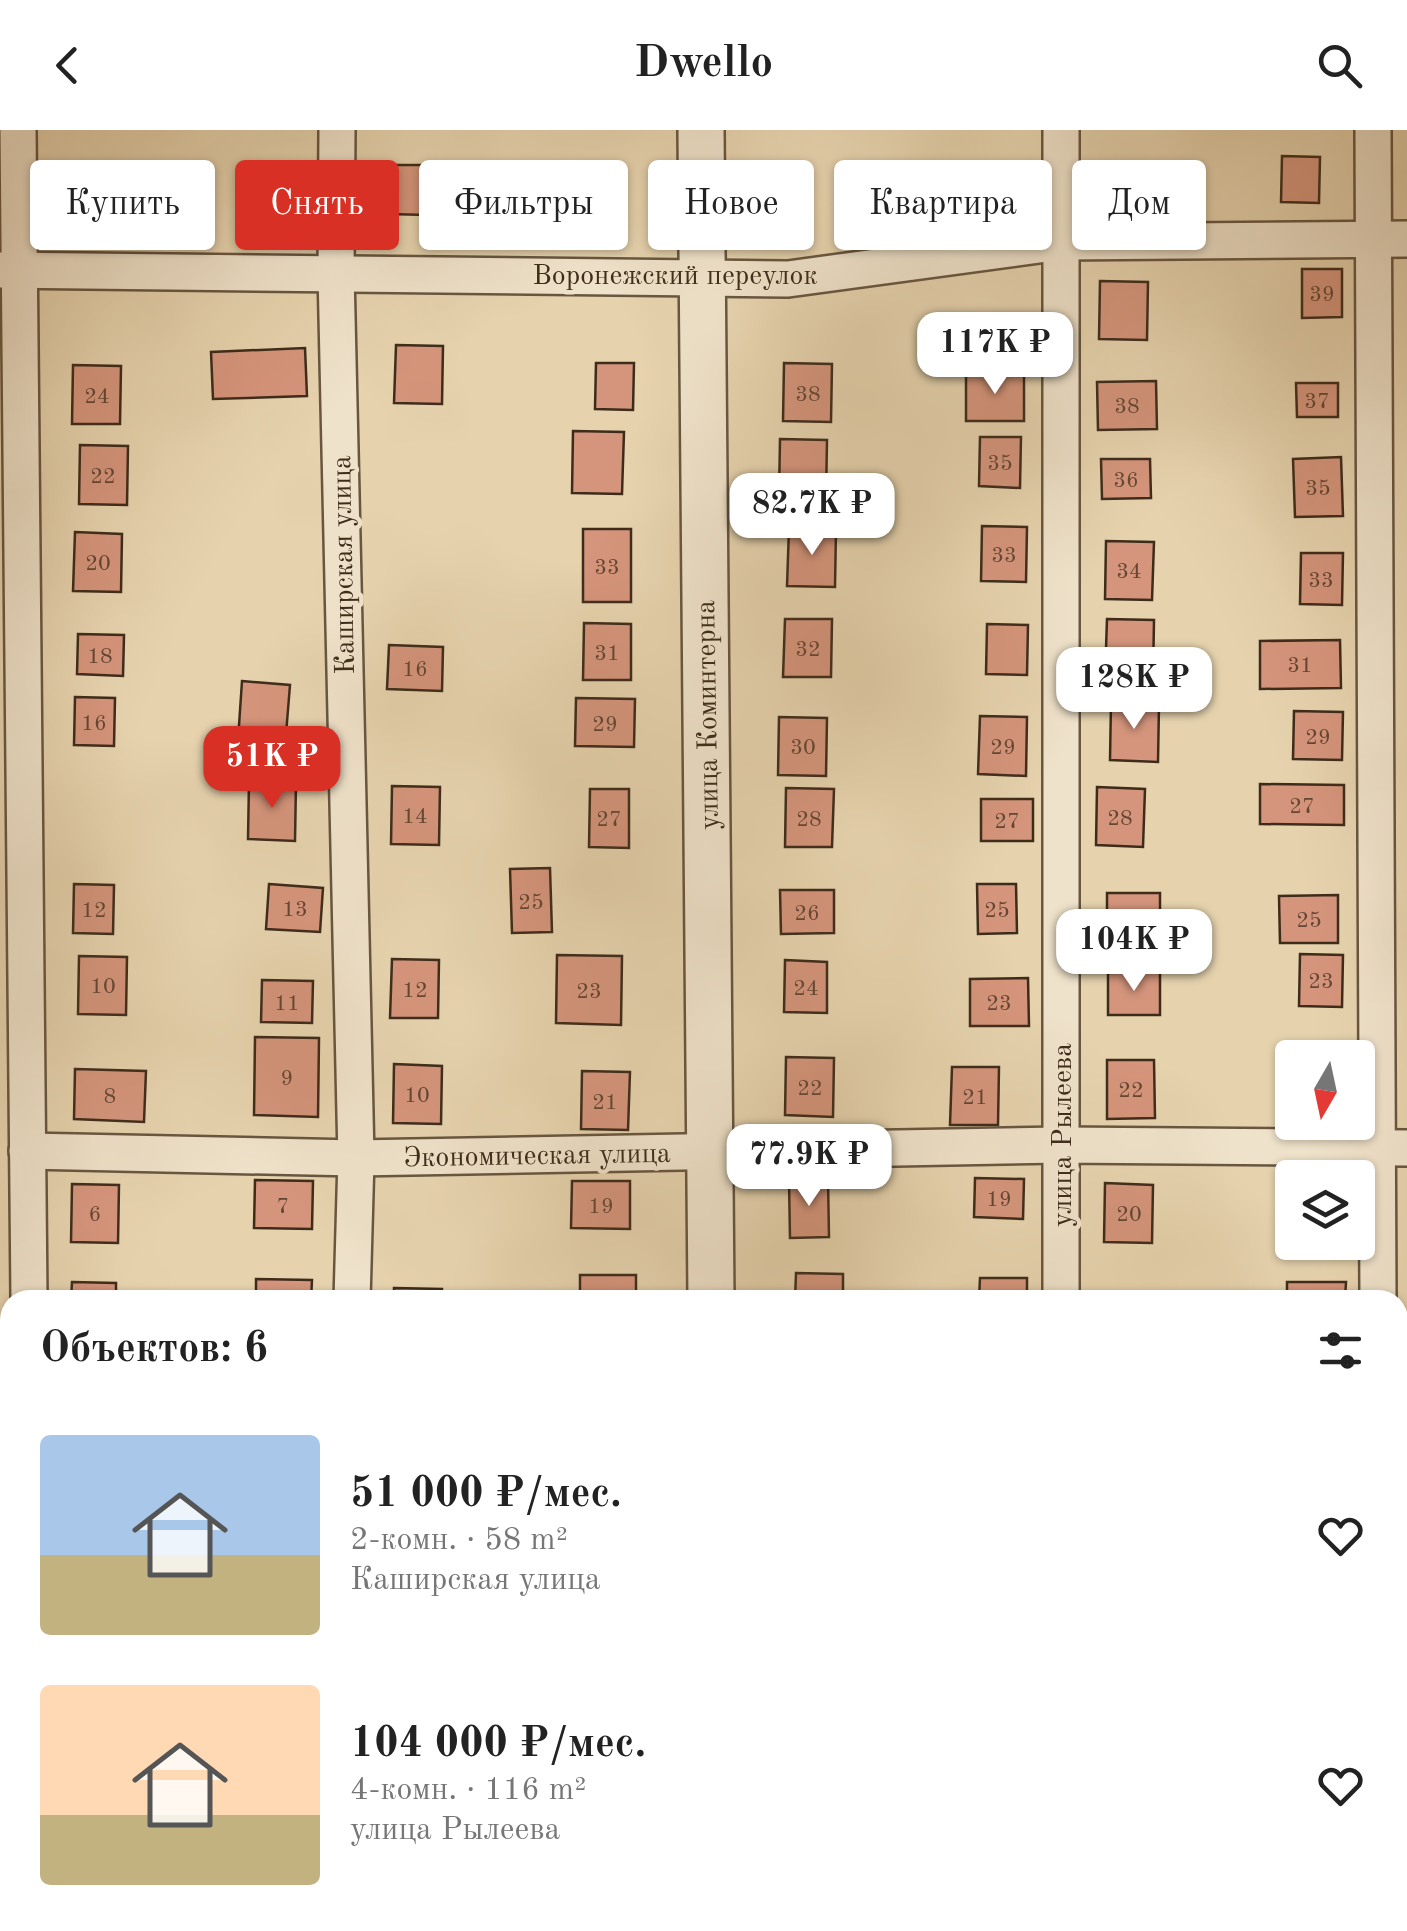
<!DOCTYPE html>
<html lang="ru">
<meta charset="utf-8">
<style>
:root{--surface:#fff;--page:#f6f6f6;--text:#222;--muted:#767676;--accent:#d93025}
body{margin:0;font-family:"Old Standard TT",serif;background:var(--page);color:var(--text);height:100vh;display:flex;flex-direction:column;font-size:38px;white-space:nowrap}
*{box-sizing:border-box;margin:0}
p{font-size:32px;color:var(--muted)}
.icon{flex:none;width:55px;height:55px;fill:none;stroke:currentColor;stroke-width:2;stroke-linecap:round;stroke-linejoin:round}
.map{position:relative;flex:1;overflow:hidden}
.panel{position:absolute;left:0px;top:1160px;width:1408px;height:642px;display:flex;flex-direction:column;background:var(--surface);border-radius:30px 30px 0 0;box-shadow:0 2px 8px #0004}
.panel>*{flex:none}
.top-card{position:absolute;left:30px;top:30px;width:1348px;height:90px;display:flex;gap:20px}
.needle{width:65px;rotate:189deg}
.tools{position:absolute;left:1275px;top:910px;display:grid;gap:20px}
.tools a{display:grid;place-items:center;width:100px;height:100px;border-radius:10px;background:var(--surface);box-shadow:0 2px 8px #0004;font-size:50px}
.price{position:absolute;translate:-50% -85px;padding:0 22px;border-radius:20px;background:#fff;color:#222;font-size:32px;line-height:65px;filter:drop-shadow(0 2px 5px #0008)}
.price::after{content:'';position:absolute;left:50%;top:60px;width:30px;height:22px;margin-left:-15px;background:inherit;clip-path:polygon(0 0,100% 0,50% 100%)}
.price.selected{background:var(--accent);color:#fff}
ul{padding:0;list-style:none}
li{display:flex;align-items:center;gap:30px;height:250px;padding:0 40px}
li span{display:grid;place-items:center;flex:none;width:280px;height:200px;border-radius:10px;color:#555}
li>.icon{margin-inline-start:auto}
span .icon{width:120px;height:120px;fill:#fffc;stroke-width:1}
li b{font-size:42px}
h2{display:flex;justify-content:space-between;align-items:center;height:120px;padding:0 40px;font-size:42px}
.pill{padding:0 35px;border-radius:10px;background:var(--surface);box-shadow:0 2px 8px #0004;font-size:35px;line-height:90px}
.pill.selected{background:var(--accent);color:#fff}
header{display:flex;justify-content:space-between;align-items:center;height:130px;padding:0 40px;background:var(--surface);font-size:45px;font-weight:800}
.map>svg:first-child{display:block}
.green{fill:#b3bc8b;stroke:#787453;stroke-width:2.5}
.building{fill:#d5957c;stroke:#3e2c1b;stroke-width:2.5}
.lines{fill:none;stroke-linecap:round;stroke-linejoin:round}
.service-casing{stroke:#685640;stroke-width:22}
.minor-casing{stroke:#685640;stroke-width:40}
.tertiary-casing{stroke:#685640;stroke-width:50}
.service{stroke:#efe2ca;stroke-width:18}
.minor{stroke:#efe2ca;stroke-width:35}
.tertiary{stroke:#efe2ca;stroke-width:45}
.labels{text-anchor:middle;stroke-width:9;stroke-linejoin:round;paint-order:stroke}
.number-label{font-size:22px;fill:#644633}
.street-label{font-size:28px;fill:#3e2c1b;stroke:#efe2ca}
</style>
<header><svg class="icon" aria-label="back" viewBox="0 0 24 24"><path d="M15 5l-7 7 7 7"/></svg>Dwello<svg class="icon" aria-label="search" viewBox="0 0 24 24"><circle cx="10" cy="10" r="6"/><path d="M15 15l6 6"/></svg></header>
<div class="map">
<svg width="1407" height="1801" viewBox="0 0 1407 1801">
<rect width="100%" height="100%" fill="#e6d3ae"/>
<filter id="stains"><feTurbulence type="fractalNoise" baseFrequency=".002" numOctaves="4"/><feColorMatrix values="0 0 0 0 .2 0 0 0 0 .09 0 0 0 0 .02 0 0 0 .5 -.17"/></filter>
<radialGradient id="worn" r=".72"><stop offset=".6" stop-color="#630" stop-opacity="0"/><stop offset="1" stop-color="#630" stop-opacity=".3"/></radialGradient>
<!-- green -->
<path class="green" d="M0,1412L10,1420V1792H439L449,1801H0Z"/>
<!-- building -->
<g class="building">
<path d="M1282,26L1320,27L1319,73L1281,72Z"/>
<path d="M389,35H429L428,85L388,84Z"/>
<path d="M1104,35L1154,36V76H1104Z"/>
<path d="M121,41L180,42L179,89L121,88Z"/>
<path d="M1302,139H1342V187L1302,188Z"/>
<path d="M1100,151L1148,152L1147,210L1099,209Z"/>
<path d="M396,215L443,216L442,274L394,273Z"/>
<path d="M305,218L307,266L213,269L211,222Z"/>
<path d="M596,233H634L633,280L595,279Z"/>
<path d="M784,233L832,234L831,292L783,291Z"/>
<path d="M73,235L121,236L120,294H72Z"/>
<rect x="966" y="244" width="58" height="47"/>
<path d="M1156,251L1157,299L1098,300L1097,252Z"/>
<path d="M1296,253H1338V287H1297Z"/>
<path d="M573,301L624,302L622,364L572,363Z"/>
<path d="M980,307H1021L1020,358L979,356Z"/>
<path d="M780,309L827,310L826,368L779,367Z"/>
<path d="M80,315L128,316L127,375L79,374Z"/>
<path d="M1341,327L1343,386L1295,387L1293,329Z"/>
<path d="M1101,329H1150L1151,368L1102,369Z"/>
<path d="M982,396L1027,397L1026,452L981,451Z"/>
<path d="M789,398L836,399L835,457L787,456Z"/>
<rect x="583" y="399" width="48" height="73"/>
<path d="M75,402L122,404L121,462L73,461Z"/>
<path d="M1106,411L1154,412L1152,470L1105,469Z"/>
<path d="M1301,423H1343L1342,475L1300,474Z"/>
<path d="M785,489H832L831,547H783Z"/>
<path d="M1107,489L1154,490L1153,548H1105Z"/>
<path d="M584,493L631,494V550H583Z"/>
<path d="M987,494L1028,495L1027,545L986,544Z"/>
<path d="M78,504L124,505L123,546L77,544Z"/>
<path d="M1340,510L1341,558L1260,559V511Z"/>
<path d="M389,515L443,517L442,561L387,559Z"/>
<path d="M242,551L290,555L284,629L237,625Z"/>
<path d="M75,567L115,568L114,616L74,615Z"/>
<path d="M576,568L635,569L634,617L575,616Z"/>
<path d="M1111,572L1159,574L1158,632L1110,630Z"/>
<path d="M1294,581L1343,582L1342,630L1293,629Z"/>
<path d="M980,586L1027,587L1026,646L978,644Z"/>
<path d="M779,587L827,588L826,646L778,645Z"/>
<path d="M249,651L296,652L295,711L248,709Z"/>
<path d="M1260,654L1344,655V695L1260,694Z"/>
<path d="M392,656L440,657L439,715L391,714Z"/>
<path d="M1097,657L1145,659L1143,717L1096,715Z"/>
<path d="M786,658L834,659L832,717H785Z"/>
<path d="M590,659H629V718L589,717Z"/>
<rect x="981" y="669" width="52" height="42"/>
<path d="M550,738L552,802L512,803L510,739Z"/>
<path d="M74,754L114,755L113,804L73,803Z"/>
<path d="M269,754L323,758L320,802L266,799Z"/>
<path d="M977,754H1016L1017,803L978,804Z"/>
<path d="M780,760H834V803L781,804Z"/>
<rect x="1107" y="763" width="53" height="43"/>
<path d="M1338,765V813H1280L1279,766Z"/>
<path d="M1300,824L1343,825L1342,877L1299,876Z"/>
<path d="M557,825L622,826L621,895L556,893Z"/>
<path d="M79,826L127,827L126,885L78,884Z"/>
<path d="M392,829L439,830L438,888H390Z"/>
<path d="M785,830L827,832V883L784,882Z"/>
<path d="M1160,842V885H1108V843Z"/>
<path d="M1028,848L1029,896H970V849Z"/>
<path d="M262,850L313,851L312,893L261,892Z"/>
<path d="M255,907L319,908L318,987L254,985Z"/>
<path d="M786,927L834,928L833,987L785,985Z"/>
<path d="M1107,930H1154L1155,988L1107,989Z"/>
<path d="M394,934L442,936L441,994L393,993Z"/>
<path d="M952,937H999L998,995H950Z"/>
<path d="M75,939L146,941L144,992L74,989Z"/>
<path d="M582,941L630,942L628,1000L581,999Z"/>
<path d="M975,1048L1024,1049L1023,1089L974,1087Z"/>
<rect x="1281" y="1048" width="11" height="47"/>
<path d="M828,1049L829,1107L790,1108L789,1051Z"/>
<path d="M255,1050L313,1051L312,1099L254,1098Z"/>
<path d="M572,1051H630V1099L571,1098Z"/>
<path d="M1105,1053L1153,1055L1152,1113L1104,1112Z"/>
<path d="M72,1054L119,1055L118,1113L71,1112Z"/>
<path d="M796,1143L843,1144V1170H795Z"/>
<rect x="580" y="1145" width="56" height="25"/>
<path d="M980,1148H1027V1170H979Z"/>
<path d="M256,1149L312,1150L311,1170H256Z"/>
<path d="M72,1152L116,1153V1170H71Z"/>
<path d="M1287,1152H1346L1345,1170H1287Z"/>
<path d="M394,1158L442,1159V1170H394Z"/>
<rect x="793" y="1792" width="58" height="9"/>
<path d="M980,1792H1027V1801H979Z"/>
<path d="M1104,1792H1152V1797L1104,1799Z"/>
</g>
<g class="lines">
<defs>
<g id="service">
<path d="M0,1540L10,1547"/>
<path d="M0,1668L10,1656"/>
<path d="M260,1792L266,1801"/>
<path d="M179,1801L189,1792"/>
</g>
<g id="minor">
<path d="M18,0L29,1170"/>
<path d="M337,0L336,142L356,1028L352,1170"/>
<path d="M1373,0L1378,1170"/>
<path d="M0,140L788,149L1061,112L1407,109"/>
<path d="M27,1021L356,1028L1061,1015L1407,1018"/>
<path d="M1061,1170V0"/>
<path d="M338,1792L339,1801"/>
<path d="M1062,1792V1801"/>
<path d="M1382,1792L1383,1801"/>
</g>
<g id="tertiary">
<path d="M701,0L711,1170"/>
<path d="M705,1792L706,1801"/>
</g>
</defs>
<!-- service casing -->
<use href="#service" class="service-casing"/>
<!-- minor casing -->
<use href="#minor" class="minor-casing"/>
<!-- tertiary casing -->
<use href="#tertiary" class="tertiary-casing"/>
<!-- service -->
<use href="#service" class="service"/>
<!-- minor -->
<use href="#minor" class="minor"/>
<!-- tertiary -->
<use href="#tertiary" class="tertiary"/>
</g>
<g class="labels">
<!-- number labels -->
<g class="number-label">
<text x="1322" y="171">39</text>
<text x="808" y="271">38</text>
<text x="97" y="273">24</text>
<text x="1317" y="278">37</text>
<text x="1127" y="283">38</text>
<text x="1000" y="340">35</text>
<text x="103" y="353">22</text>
<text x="1126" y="357">36</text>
<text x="1318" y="365">35</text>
<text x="1004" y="432">33</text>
<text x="98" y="440">20</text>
<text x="607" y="444">33</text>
<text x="1129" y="448">34</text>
<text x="1321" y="457">33</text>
<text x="808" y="526">32</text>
<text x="607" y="530">31</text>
<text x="100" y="533">18</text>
<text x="1300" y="542">31</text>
<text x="415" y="546">16</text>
<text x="94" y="600">16</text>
<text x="605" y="601">29</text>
<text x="1318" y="614">29</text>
<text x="803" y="624">30</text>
<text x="1003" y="624">29</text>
<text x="1302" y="683">27</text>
<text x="415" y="693">14</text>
<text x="1120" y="695">28</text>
<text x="609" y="696">27</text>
<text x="809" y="696">28</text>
<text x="1007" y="698">27</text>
<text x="531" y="779">25</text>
<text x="295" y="786">13</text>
<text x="94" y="787">12</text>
<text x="997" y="787">25</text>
<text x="807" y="790">26</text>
<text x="1309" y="797">25</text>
<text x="1321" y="858">23</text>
<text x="103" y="863">10</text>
<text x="806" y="865">24</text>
<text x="415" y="867">12</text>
<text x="589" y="868">23</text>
<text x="287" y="880">11</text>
<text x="999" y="880">23</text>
<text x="287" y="955">9</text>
<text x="810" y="965">22</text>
<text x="1131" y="967">22</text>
<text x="417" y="972">10</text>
<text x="110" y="973">8</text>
<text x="975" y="974">21</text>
<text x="605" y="979">21</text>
<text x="999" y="1076">19</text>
<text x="283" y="1083">7</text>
<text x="601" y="1083">19</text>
<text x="95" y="1091">6</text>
<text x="1129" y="1091">20</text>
</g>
<!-- street labels -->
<g class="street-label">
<text x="675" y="154">Воронежский переулок</text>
<text transform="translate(342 435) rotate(-91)" y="10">Каширская улица</text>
<text transform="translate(706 585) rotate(-91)" y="10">улица Коминтерна</text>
<text transform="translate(1061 1005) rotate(-90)" y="10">улица Рылеева</text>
<text transform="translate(537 1024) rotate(-1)" y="10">Экономическая улица</text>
</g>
</g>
<rect width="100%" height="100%" filter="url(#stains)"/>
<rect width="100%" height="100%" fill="url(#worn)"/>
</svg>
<div class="tools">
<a><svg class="needle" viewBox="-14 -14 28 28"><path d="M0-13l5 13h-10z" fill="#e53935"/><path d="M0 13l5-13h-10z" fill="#767676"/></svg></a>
<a><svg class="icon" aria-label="layers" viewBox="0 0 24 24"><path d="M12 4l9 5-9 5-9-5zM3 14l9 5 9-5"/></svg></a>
</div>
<b class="price" style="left:995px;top:267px">117K ₽</b>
<b class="price" style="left:812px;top:428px">82.7K ₽</b>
<b class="price" style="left:1134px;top:602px">128K ₽</b>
<b class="price selected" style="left:272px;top:681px">51K ₽</b>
<b class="price" style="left:1134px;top:864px">104K ₽</b>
<b class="price" style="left:809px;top:1079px">77.9K ₽</b>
<div class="top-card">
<a class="pill">Купить</a>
<a class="pill selected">Снять</a>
<a class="pill">Фильтры</a>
<a class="pill">Новое</a>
<a class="pill">Квартира</a>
<a class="pill">Дом</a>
</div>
<section class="panel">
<h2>Объектов: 6<svg class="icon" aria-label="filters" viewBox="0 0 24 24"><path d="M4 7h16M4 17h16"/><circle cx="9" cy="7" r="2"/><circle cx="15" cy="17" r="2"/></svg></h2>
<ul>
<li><span style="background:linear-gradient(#a9c7e8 60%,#c2b280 0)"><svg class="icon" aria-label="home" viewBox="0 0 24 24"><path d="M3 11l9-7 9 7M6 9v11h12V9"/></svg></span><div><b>51 000 ₽/мес.</b><p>2-комн. · 58 m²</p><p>Каширская улица</p></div><svg class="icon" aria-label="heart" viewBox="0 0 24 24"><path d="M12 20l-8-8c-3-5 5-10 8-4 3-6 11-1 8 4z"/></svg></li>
<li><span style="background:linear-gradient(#ffd9b3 65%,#c2b280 0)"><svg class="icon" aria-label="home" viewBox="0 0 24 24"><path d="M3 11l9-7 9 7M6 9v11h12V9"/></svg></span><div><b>104 000 ₽/мес.</b><p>4-комн. · 116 m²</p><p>улица Рылеева</p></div><svg class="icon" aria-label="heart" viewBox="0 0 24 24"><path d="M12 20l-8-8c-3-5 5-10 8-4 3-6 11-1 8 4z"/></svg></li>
</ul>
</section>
</div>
